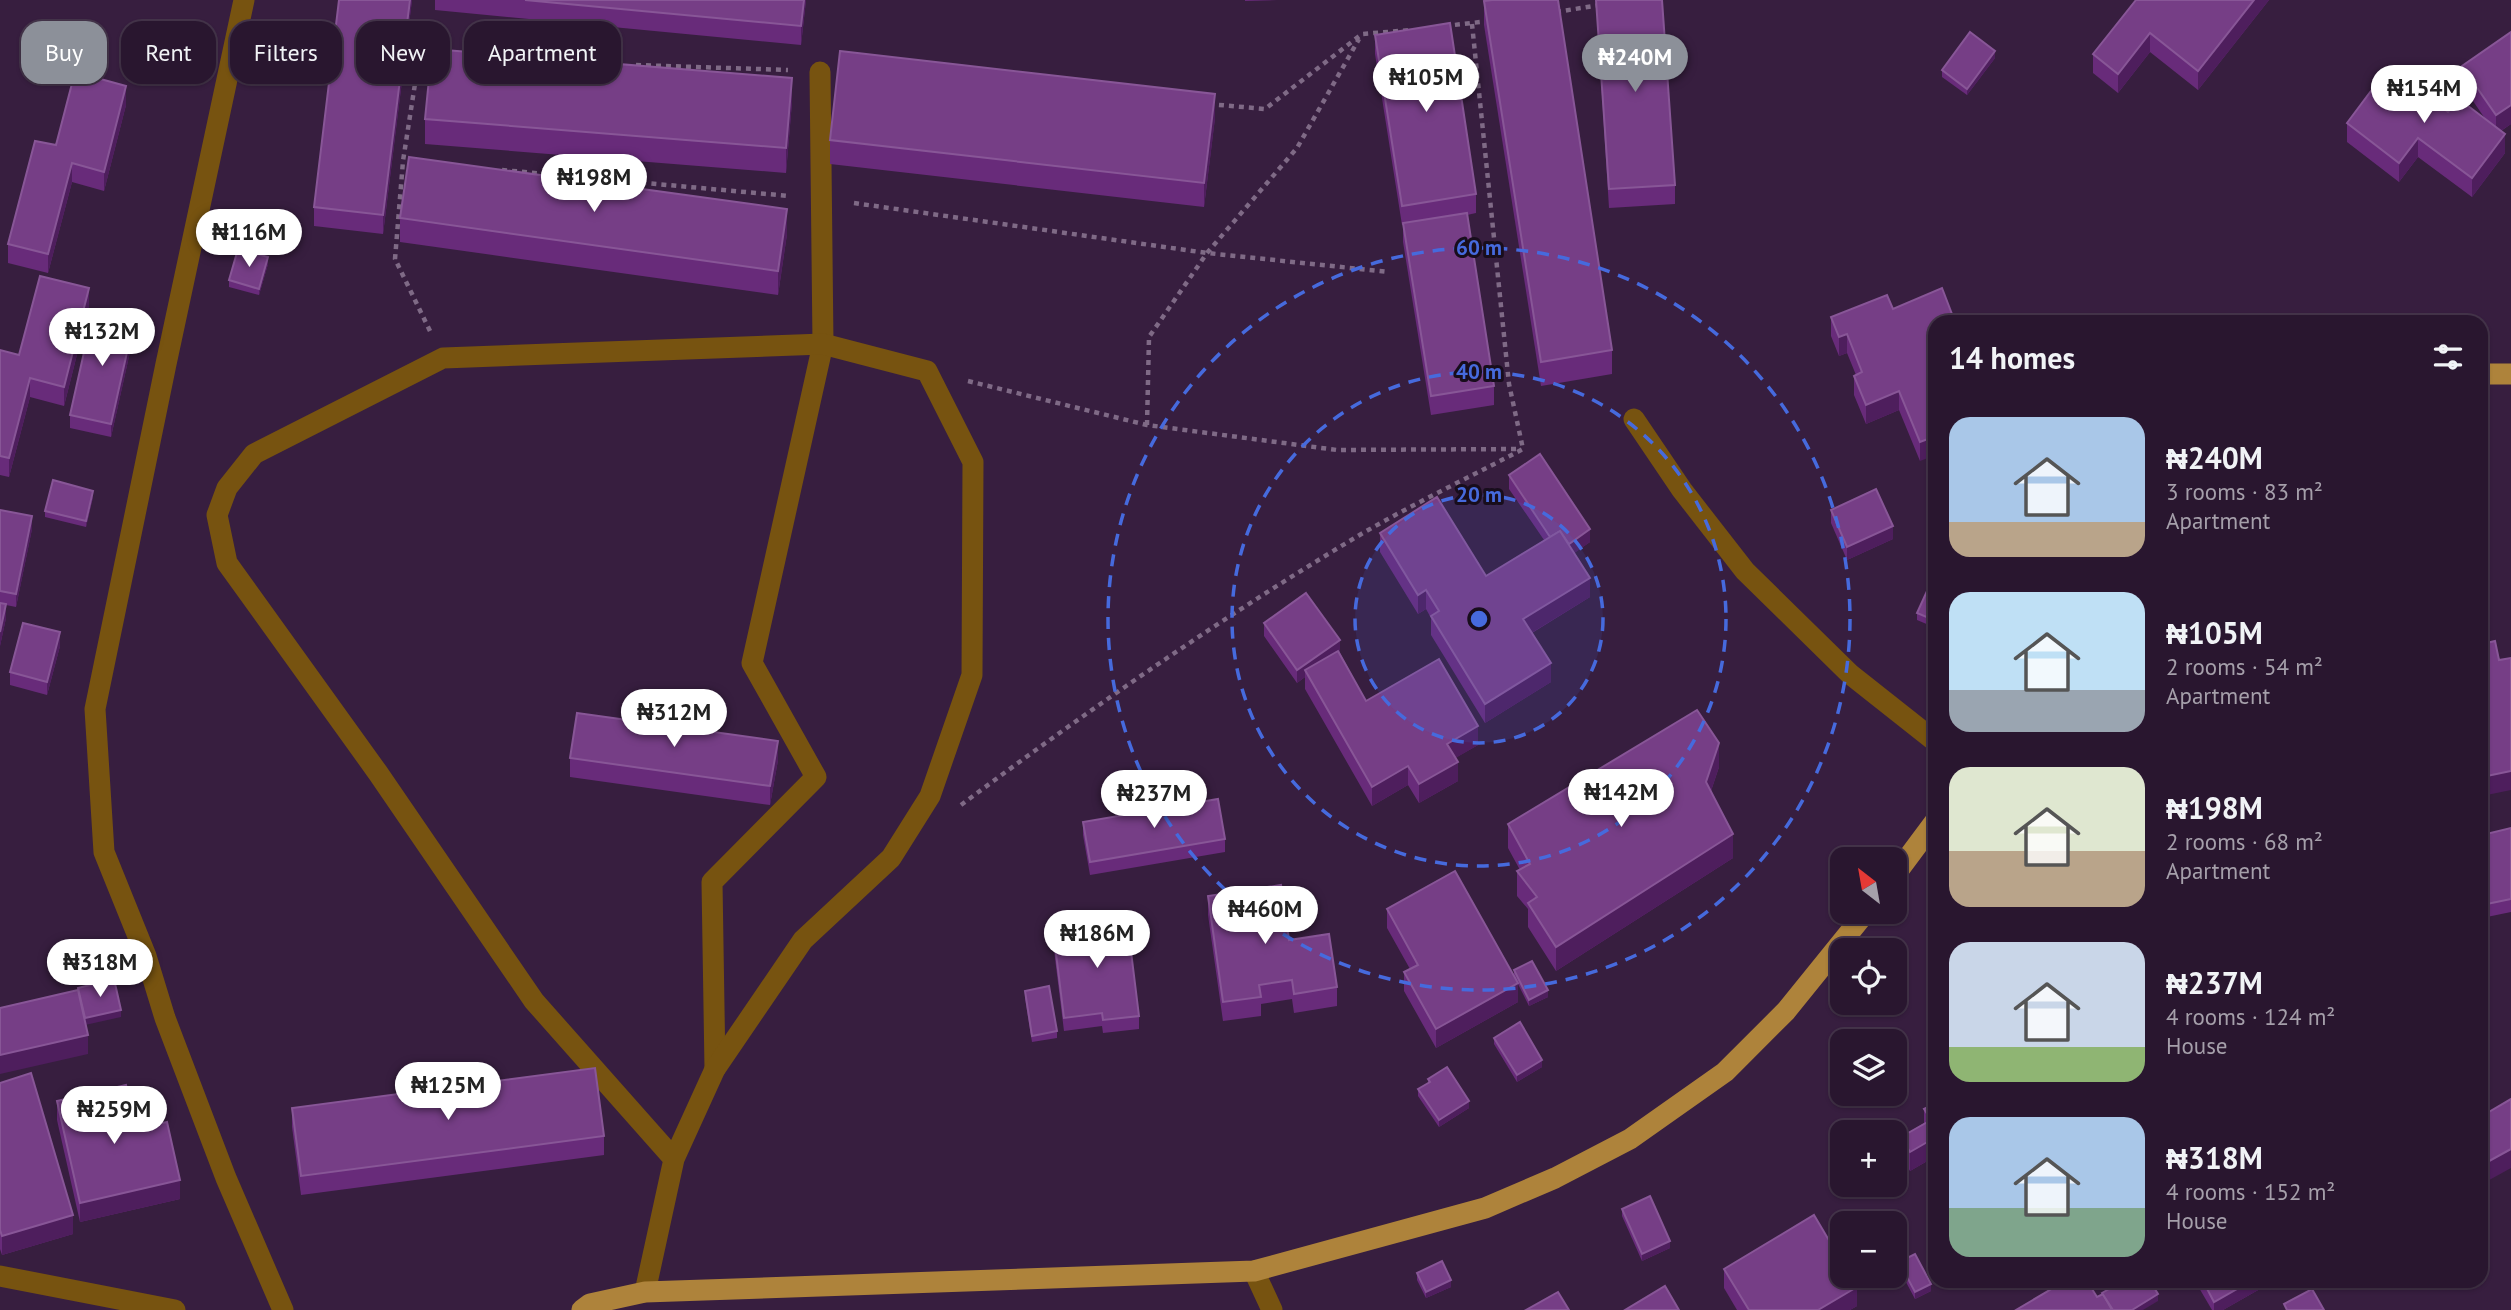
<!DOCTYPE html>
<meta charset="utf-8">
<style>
:root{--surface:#29162f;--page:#35233b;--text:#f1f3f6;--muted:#a59faa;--line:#45354b;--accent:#8c9099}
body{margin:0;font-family:"PT Sans",sans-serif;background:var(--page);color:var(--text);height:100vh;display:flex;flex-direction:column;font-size:26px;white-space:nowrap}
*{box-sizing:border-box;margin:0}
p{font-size:23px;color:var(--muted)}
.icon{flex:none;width:38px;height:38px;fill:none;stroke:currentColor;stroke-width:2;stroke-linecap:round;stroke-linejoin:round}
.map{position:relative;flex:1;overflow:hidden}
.details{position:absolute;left:1928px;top:315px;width:560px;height:973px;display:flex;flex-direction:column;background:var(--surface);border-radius:21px;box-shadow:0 2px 5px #0004,0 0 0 2px var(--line)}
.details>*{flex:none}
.guide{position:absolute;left:21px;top:21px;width:665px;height:63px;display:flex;gap:14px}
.needle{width:46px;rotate:329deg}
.tools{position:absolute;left:1830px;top:847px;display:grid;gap:14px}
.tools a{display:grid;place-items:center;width:77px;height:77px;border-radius:14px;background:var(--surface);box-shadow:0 2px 5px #0004,0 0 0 2px var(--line);font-size:35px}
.price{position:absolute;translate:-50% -60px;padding:0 16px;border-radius:24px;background:#fff;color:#222;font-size:23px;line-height:46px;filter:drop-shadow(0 2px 4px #0008)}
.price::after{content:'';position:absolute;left:50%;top:42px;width:21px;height:16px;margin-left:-10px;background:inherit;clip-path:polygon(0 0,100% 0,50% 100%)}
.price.active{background:var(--accent);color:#fff}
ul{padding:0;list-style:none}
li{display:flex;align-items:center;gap:21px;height:175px;padding:0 21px}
li span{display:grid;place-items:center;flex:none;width:196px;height:140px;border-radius:21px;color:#555}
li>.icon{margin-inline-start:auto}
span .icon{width:84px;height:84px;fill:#fffc;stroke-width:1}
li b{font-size:30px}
h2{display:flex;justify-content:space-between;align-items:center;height:84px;padding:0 21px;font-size:30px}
.pill{padding:0 24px;border-radius:21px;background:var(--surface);box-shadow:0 2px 5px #0004,0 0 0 2px var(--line);font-size:24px;line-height:63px}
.pill.active{background:var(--accent);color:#fff}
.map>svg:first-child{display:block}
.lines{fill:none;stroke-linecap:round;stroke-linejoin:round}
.path{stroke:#7f6a86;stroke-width:4.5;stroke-dasharray:5 5;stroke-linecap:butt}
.minor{stroke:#775310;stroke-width:21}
.major{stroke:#ae833b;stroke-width:21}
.wall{fill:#682b7a}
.shaded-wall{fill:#4e1e5d}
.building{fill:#763e86;stroke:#885697;stroke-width:2}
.ring{fill:none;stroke:#466add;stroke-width:3.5;stroke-dasharray:12 9}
.centre{fill:#466add;stroke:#180d1c;stroke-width:3.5}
.ring-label{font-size:21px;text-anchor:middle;font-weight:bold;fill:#466add;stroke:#180d1c;stroke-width:6;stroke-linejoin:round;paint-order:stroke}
</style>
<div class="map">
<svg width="2511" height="1310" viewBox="0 0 2511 1310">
<rect width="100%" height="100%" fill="#371e3f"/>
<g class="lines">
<!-- path -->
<g class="path">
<path d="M1556,12L1600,5"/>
<path d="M1445,26L1489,21"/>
<path d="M636,65L788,70"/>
<path d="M1209,104L1265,109L1362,34L1412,30"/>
<path d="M502,170L789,196"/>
<path d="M854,203L1207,253L1389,272"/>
<path d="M430,331L395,259L403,161L419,58L435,59"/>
<path d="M968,381L1147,425L1337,450L1520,449"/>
<path d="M1147,425L1149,337L1207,253L1297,148L1359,39"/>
<path d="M961,805C1091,708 1224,616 1363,533C1415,503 1470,477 1523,449L1509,384L1472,24"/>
</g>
<!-- minor -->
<g class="minor">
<path d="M244,0L166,364L95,709L104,852L146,956L165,1018L226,1178L283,1310"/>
<path d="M1634,419L1682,490L1745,571L1850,674L1936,742"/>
<path d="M715,1069L712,882L816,777L752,663L823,344L820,72"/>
<path d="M1254,1271L1272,1310"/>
<path d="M0,1276L175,1310"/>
<path d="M645,1292L674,1159L715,1069L803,940L891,858L930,796L972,675L973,462L927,371L823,344L443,358L254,454L227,488L217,515L227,563L378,773L534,1001L674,1159"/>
</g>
<!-- major -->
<g class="major">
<path d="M2482,374H2511"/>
<path d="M1895,875L1936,820"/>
<path d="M582,1310L590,1304L645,1292L1254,1271L1485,1208L1555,1178L1630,1139L1725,1072L1786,1011L1866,912"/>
</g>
</g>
<!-- wall -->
<g class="wall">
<path d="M339,0H412L383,234L314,226V207Z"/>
<path d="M435,0H806L801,45L435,10Z"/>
<path d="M1245,0H1277L1245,1Z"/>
<path d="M1596,0H1662L1675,185V204L1609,208Z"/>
<path d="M2136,0H2269L2198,90L2150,52L2118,93L2093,73V54Z"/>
<path d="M1484,1L1612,350V374L1541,386L1484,25Z"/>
<path d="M2511,32V124L2501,131L2505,153L2472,197L2418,157L2399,182L2347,142V123L2448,112L2486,120L2462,85V66Z"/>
<path d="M1375,35L1476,194V213L1467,215L1494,386V405L1431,415L1403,242V225H1402L1375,54Z"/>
<path d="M1995,58L1967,95L1942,77V70Z"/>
<path d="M792,102L786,173L425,144V119Z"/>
<path d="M126,105L104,191L72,182L48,273L8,263V244L56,145Z"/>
<path d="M1215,118L1204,207L830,164V140Z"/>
<path d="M400,218L787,234L778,295L400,242Z"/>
<path d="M268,264L259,295L229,287V280Z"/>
<path d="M1942,288L1920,461L1899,410L1866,424L1854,395V376L1856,375L1847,353L1839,356L1831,336V317L1893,309Z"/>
<path d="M89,307L64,406L30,397L9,477L0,475V350L19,355Z"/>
<path d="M134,334L111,437L70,428V415Z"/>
<path d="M1509,475L1590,542L1574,553L1590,597L1532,633L1551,682L1485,723L1431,635V618L1426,609L1418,614L1380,552V533L1486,576L1544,540L1509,489Z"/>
<path d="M93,497L86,527L45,517V511Z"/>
<path d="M0,510L32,529L16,607L6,605V618L0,646Z"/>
<path d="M1831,510L1893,539L1847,560L1831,523Z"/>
<path d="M1936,595V628L1917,620V613Z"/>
<path d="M1264,623L1340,653L1366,701L1478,745L1455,758L1458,781L1419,803L1408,785L1372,806L1305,689V677L1297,683L1264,636Z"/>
<path d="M60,646L47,695L10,685V672Z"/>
<path d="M570,758L778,760L770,805L570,777Z"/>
<path d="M1719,767L1711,791L1733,858L1556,971L1528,927V909L1517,896V871L1520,870L1508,848V824Z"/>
<path d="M1083,822L1225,839V852L1090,875L1083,835Z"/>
<path d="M2511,828V912L2482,918V835Z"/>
<path d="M1208,896L1289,940L1337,987V1006L1294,1013L1292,999L1261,1004V1016L1223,1021L1208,915Z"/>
<path d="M1387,909L1514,976V970L1548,997L1529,1006L1518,984V1002L1436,1048L1404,991V972L1410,969L1387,928Z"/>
<path d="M1053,929L1139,1016V1029L1103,1033L1102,1026L1064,1031L1053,942Z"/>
<path d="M1025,991L1057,1031V1038L1032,1042L1025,998Z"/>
<path d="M1494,1038L1542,1067L1517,1082L1494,1044Z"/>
<path d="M1428,1079L1469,1108L1439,1127L1418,1096V1089L1428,1084Z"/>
<path d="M0,1083L73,1234L2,1255L0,1249Z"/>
<path d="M57,1101L136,1129L180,1199L80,1222L57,1120Z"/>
<path d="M1936,1103V1156L1910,1171L1901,1156V1137L1924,1123V1109Z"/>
<path d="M292,1108L604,1136V1155L301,1195L292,1127Z"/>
<path d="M1622,1209L1670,1248L1642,1261L1622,1216Z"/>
<path d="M1899,1262L1931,1291L1915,1299L1899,1269Z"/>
<path d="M1724,1269L1857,1306L1850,1310H1737L1724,1288Z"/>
<path d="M1417,1273L1451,1287L1426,1298L1417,1280Z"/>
<path d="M2195,1281H2274L2223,1310H2212Z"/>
<path d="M2282,1281H2302L2287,1289Z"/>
</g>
<!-- shaded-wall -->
<g class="shaded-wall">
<path d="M410,0H412L383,234V215Z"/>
<path d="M804,0H806L801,45V26Z"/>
<path d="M2254,0H2269L2198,90V71Z"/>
<path d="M2150,33V52L2118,93V74Z"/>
<path d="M1995,51V58L1967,95V89Z"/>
<path d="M792,78V102L786,173V148Z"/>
<path d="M126,86V105L104,191V172Z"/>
<path d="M1215,94V118L1204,207V183Z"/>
<path d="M2511,105V124L2496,134V115Z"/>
<path d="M2505,134V153L2472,197V178Z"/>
<path d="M2418,138V157L2399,182V163Z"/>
<path d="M72,163V182L48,273V254Z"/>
<path d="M787,209V234L778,295V271Z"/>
<path d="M268,257V264L259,295V289Z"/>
<path d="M89,288V307L64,406V387Z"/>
<path d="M134,321V334L111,437V424Z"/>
<path d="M1847,334V353L1839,356V337Z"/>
<path d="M30,378V397L9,477V458Z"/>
<path d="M1899,391V410L1866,424V405Z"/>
<path d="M1936,436V455L1920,461V442Z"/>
<path d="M93,491V497L86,527V521Z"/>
<path d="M32,516V529L16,607V594Z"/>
<path d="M1893,526V539L1847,560V547Z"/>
<path d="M1590,529V542L1569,557V544Z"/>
<path d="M1590,578V597L1523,638V619Z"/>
<path d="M1426,590V609L1418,614V595Z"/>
<path d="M6,604V618L0,646V632Z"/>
<path d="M60,632V646L47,695V682Z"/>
<path d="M1340,640V653L1308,675L1305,670V677L1297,683V670Z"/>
<path d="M1551,663V682L1485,723V704Z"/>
<path d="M1478,726V745L1447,763V744Z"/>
<path d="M778,741V760L770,805V786Z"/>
<path d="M1719,743V767L1706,806V782Z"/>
<path d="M1458,762V781L1419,803V784Z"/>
<path d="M1408,766V785L1372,806V787Z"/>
<path d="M2511,771V790L2482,796V777Z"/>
<path d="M1733,834V858L1556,971V947Z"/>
<path d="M1518,983V1002L1436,1048V1029Z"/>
<path d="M1548,990V997L1529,1006V1000Z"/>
<path d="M121,1010V1017L85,1025V1018Z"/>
<path d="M88,1035V1054L0,1074V1055Z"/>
<path d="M1542,1060V1067L1517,1082V1075Z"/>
<path d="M1469,1101V1108L1439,1127V1120Z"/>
<path d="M1936,1137V1156L1910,1171V1152Z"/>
<path d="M2511,1149V1168L2482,1184V1165Z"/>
<path d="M180,1180V1199L80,1222V1203Z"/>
<path d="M73,1215V1234L2,1255V1236Z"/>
<path d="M1670,1241V1248L1642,1261V1254Z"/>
<path d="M1451,1280V1287L1426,1298V1292Z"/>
<path d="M2251,1281H2274L2223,1310H2214V1302Z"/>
<path d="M2290,1281H2302L2287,1289V1283Z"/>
<path d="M1931,1284V1291L1915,1299V1292Z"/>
<path d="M1857,1287V1306L1850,1310H1818Z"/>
<path d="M2158,1294V1301L2143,1310H2132Z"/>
</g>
<!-- building -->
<g class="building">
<path d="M339,0H410L383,215L314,207Z"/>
<path d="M525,0H804L801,26Z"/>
<path d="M1492,0H1558L1612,350L1541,362L1484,1Z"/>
<path d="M1596,0H1662L1675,185L1609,189Z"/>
<path d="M2136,0H2254L2198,71L2150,33L2118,74L2093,54Z"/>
<path d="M1450,23L1476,194L1402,206L1375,35Z"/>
<path d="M1970,32L1995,51L1967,89L1942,70Z"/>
<path d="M2511,32V105L2496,115L2462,66Z"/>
<path d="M432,49L792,78L786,148L425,119Z"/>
<path d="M840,51L1215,94L1204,183L830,140Z"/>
<path d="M2389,67L2448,112L2459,99L2505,134L2472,178L2418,138L2399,163L2347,123Z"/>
<path d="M75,72L126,86L104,172L72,163L48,254L8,244L35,141L56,145Z"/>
<path d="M409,157L787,209L778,271L400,218Z"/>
<path d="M1467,213L1494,386L1431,396L1403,223Z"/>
<path d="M238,249L268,257L259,289L229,280Z"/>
<path d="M40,276L89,288L64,387L30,378L9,458L0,456V350L19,355Z"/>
<path d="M1942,288L1955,322H1936V436L1920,442L1899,391L1866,405L1854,376L1862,372L1847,334L1839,337L1831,317L1887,295L1893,309Z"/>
<path d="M93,312L134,321L111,424L70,415Z"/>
<path d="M1540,454L1590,529L1569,544L1560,531L1550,537L1509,475Z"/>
<path d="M53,480L93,491L86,521L45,511Z"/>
<path d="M1876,489L1893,526L1847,547L1831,510Z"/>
<path d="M1437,497L1486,576L1560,531L1590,578L1523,619L1551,663L1485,704L1431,616L1439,611L1426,590L1418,595L1380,533Z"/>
<path d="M0,510L32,516L16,594L0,591Z"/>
<path d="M1927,591L1936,595V621L1917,613Z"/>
<path d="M1306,593L1340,640L1297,670L1264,623Z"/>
<path d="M0,603L6,604L0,632Z"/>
<path d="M23,623L60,632L47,682L10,672Z"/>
<path d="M2495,641L2499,660L2511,658V771L2482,777V644Z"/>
<path d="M1338,651L1366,701L1439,659L1478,726L1447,744L1458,762L1419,784L1408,766L1372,787L1305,670Z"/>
<path d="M1697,710L1719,743L1706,782L1733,834L1556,947L1528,903L1537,897L1517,871L1530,864L1508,824Z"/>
<path d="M577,713L778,741L770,786L570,758Z"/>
<path d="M1218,799L1225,839L1090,862L1083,822Z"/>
<path d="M2511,828V899L2482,905V835Z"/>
<path d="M1455,871L1518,983L1436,1029L1404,972L1418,965L1387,909Z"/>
<path d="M1281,885L1289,940L1329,934L1337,987L1294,994L1292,980L1259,985L1261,997L1223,1002L1208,896Z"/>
<path d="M1127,919L1139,1016L1103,1020L1102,1013L1064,1018L1053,929Z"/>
<path d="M1532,961L1548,990L1529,1000L1514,970Z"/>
<path d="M114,979L121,1010L85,1018L78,988Z"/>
<path d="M1049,986L1057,1031L1032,1036L1025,991Z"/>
<path d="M78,990L88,1035L0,1055V1008Z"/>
<path d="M1520,1022L1542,1060L1517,1075L1494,1038Z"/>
<path d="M1447,1067L1469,1101L1439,1120L1418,1089L1430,1082L1428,1079Z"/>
<path d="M595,1068L604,1136L301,1176L292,1108Z"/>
<path d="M31,1073L73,1215L2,1236L0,1230V1083Z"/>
<path d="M126,1085L136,1129L167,1122L180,1180L80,1203L57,1101Z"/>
<path d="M2511,1099V1149L2482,1165V1116Z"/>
<path d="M1936,1103V1137L1910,1152L1901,1137L1931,1120L1924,1109Z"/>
<path d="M1650,1196L1670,1241L1642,1254L1622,1209Z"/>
<path d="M1814,1215L1843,1264V1276H1850L1857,1287L1818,1310H1749L1724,1269Z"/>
<path d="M1915,1254L1931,1284L1915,1292L1899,1262Z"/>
<path d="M1442,1261L1451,1280L1426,1292L1417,1273Z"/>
<path d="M2065,1281H2087L2097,1297L2103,1294L2112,1310H2016Z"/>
<path d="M2123,1281H2150L2158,1294L2132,1310H2113L2102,1293Z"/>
<path d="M2203,1281H2251L2214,1302Z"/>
<path d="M1665,1286L1679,1310H1625Z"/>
<path d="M2312,1289L2324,1310H2287L2284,1304Z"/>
<path d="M1558,1292L1569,1310H1526Z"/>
</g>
<!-- distance rings -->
<circle cx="1479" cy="619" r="124" fill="#466add" fill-opacity=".12"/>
<g class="ring">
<circle cx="1479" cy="619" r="124"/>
<circle cx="1479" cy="619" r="247"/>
<circle cx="1479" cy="619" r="371"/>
</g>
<circle cx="1479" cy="619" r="10" class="centre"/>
<g class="ring-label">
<text x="1479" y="255">60 m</text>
<text x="1479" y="379">40 m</text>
<text x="1479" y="502">20 m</text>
</g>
</svg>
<div class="tools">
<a><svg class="needle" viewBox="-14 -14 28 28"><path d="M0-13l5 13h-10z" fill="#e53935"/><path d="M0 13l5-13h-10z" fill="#a59faa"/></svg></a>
<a><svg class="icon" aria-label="locate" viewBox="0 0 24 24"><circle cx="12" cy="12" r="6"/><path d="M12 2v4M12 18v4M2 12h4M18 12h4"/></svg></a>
<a><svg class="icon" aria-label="layers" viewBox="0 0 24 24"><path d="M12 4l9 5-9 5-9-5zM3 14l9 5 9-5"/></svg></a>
<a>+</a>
<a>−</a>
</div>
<b class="price active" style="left:1635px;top:94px">₦240M</b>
<b class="price" style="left:1426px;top:114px">₦105M</b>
<b class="price" style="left:2424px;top:125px">₦154M</b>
<b class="price" style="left:594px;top:214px">₦198M</b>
<b class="price" style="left:249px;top:269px">₦116M</b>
<b class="price" style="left:102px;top:368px">₦132M</b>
<b class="price" style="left:674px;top:749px">₦312M</b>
<b class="price" style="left:1621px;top:829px">₦142M</b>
<b class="price" style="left:1154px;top:830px">₦237M</b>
<b class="price" style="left:1265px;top:946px">₦460M</b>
<b class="price" style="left:1097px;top:970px">₦186M</b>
<b class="price" style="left:100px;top:999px">₦318M</b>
<b class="price" style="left:448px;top:1122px">₦125M</b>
<b class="price" style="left:114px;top:1146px">₦259M</b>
<div class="guide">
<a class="pill active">Buy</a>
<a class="pill">Rent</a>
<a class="pill">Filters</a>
<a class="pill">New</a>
<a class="pill">Apartment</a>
</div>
<section class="details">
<h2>14 homes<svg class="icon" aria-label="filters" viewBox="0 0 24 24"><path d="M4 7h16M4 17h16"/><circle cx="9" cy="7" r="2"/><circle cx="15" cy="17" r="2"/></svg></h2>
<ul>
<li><span style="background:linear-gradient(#a9c7e8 75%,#b9a48a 0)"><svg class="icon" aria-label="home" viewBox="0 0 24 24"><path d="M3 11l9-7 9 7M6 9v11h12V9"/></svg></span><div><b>₦240M</b><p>3 rooms · 83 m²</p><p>Apartment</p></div></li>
<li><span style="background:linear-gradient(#bfe0f5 70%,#9aa5b1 0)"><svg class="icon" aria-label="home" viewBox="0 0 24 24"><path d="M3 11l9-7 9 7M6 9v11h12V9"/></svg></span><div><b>₦105M</b><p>2 rooms · 54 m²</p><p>Apartment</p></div></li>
<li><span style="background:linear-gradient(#dfe7d0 60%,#b9a48a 0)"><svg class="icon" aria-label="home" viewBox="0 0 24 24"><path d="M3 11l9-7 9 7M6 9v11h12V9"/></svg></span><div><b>₦198M</b><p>2 rooms · 68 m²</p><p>Apartment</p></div></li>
<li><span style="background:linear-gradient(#c9d6e8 75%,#8fb573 0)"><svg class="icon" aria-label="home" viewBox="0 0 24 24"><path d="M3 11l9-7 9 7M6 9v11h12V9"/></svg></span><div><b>₦237M</b><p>4 rooms · 124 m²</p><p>House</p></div></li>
<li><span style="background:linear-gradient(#a9c7e8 65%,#7fa58c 0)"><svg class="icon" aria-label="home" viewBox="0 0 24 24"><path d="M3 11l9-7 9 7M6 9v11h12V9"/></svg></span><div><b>₦318M</b><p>4 rooms · 152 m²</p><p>House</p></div></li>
</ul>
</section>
</div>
